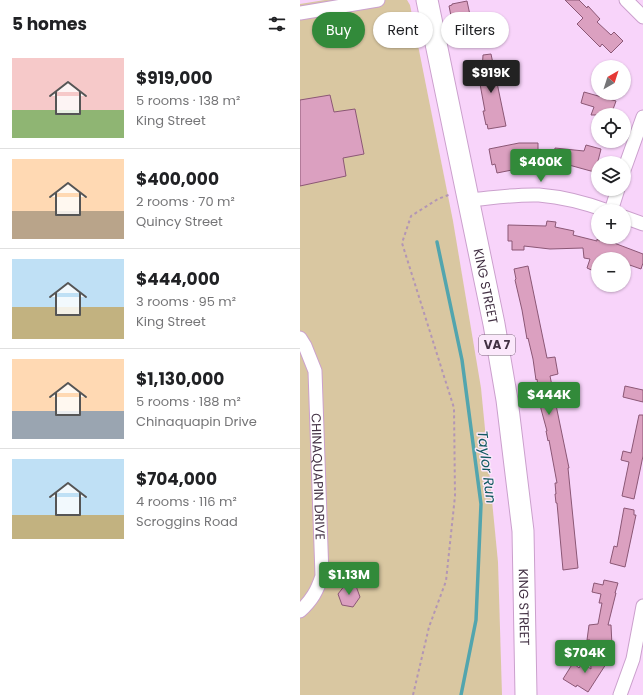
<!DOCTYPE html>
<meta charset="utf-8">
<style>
:root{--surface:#fff;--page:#f2f2f2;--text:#202124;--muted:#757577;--line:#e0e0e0;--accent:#328a3a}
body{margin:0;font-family:Poppins,sans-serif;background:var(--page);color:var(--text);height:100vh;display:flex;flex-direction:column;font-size:15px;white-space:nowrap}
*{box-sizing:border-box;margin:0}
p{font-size:13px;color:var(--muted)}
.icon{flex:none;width:22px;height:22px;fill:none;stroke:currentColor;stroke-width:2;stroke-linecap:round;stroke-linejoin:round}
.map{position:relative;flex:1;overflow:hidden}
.sheet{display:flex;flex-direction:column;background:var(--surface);width:300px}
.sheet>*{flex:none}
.guide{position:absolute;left:12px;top:12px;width:271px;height:36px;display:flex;gap:8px}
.needle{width:26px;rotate:39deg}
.controls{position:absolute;left:291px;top:60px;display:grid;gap:8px}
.controls a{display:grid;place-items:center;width:40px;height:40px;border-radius:50%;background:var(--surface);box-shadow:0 1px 3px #0004;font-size:20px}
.price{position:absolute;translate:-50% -34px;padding:0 9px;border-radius:4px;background:var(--accent);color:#fff;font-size:13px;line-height:26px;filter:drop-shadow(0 1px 2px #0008)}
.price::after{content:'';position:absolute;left:50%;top:24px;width:12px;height:9px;margin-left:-6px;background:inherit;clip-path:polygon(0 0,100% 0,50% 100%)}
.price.selected{background:#222;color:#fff}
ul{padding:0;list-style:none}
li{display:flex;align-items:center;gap:12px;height:100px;padding:0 12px}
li+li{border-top:1px solid var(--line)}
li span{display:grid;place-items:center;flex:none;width:112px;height:80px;border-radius:0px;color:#555}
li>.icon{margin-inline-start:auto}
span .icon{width:48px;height:48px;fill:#fffc;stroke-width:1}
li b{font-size:17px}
h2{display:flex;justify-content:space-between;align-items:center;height:48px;padding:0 12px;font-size:17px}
.tag{padding:0 14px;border-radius:18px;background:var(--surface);box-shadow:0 1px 3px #0004;font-size:14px;line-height:36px}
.tag.selected{background:var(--accent);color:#fff}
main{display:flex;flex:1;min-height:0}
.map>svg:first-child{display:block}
.green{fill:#d9c7a1}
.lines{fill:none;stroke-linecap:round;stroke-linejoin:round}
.stream{stroke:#52a5ae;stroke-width:3.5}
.building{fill:#dba0c0;stroke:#8b5775}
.street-casing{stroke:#cba0cd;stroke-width:15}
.primary-casing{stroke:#cba0cd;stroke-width:23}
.path{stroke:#b396b5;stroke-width:2;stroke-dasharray:3 3;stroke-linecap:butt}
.street{stroke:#fff;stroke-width:13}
.primary{stroke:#fff;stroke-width:21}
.labels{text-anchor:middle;stroke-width:3;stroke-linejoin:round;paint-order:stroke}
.shield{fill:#fbe8fb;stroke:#7a677a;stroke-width:1}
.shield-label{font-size:12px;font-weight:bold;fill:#423043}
.street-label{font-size:13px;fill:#423043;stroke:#fbe8fb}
.water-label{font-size:14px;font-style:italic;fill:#125a61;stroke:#fbe8fb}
</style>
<main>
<section class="sheet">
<h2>5 homes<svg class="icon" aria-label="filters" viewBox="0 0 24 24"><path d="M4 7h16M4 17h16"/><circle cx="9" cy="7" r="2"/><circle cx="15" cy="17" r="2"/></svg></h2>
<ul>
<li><span style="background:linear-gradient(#f6c9c9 65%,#8fb573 0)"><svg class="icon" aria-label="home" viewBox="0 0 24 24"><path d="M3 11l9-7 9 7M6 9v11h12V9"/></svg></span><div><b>$919,000</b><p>5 rooms · 138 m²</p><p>King Street</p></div></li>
<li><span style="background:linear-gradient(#ffd9b3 65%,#b9a48a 0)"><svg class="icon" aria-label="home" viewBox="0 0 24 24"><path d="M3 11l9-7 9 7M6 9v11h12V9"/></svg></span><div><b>$400,000</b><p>2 rooms · 70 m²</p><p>Quincy Street</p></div></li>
<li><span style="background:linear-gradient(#bfe0f5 60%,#c2b280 0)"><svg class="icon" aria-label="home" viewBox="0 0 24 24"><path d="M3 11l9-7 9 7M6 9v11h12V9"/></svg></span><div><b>$444,000</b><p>3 rooms · 95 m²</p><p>King Street</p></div></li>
<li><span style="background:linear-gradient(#ffd9b3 65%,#9aa5b1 0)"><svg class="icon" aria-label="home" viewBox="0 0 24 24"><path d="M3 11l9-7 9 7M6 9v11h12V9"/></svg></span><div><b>$1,130,000</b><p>5 rooms · 188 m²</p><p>Chinaquapin Drive</p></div></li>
<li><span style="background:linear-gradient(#bfe0f5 70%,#c2b280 0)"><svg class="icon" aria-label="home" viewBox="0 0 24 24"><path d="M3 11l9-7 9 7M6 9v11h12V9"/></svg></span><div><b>$704,000</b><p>4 rooms · 116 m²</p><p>Scroggins Road</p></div></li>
</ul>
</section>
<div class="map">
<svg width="343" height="695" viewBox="0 0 343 695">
<rect width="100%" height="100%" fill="#f8d4fa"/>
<!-- green -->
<path class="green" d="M25,0H107L110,5L153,221L181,388L198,562L202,695H0V4Z"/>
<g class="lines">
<!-- stream -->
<path class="stream" d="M137,242L162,360L181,504L176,620L161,695"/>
</g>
<!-- building -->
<g class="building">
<path d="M265,0H279L287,8L288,6L300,19L297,22L311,35L314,32L323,41L311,53L302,44L300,47L277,24L283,18Z"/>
<path d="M167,1L170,15L166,16V18L152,21L149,6L152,5V4Z"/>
<path d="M191,54L206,126L188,129L187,124L186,125L183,111H185L180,84L178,85L175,71H182L183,55Z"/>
<path d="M284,92L316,101L311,115H291L294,107L281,103Z"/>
<path d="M30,95L34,112L55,109L64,154L43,158L46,176L0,186V100Z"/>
<path d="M219,143H238V165H232V169H217L197,173L195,164L192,165L189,149Z"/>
<path d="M286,145L301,149L298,161V173L269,165V169L252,167L255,148L284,151Z"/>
<path d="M247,221L256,222L255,227L274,231L273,235L297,241V239L300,241L301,238L343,254V263L341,269L324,263V259H298V273L287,268L290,259L284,258L283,248L250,249L224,246V250H212V241H208V225L246,226Z"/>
<path d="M228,266L247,358L255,357L258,374L250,376L269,468H268L278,568L263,570L257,503H256L255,494H256L255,483H257L249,440L248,441L246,431H247L241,409L237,379L236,380L233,359L228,338L227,339L222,310L215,280L216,279L214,269Z"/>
<path d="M325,386L343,390V402L323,397Z"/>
<path d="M339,415H343V456L334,499L322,496L329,462L321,460L323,451L331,453Z"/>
<path d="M324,508L334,510V515H336L325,567L310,563L314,546L317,547Z"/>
<path d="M304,580L318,583L315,593H316L308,625H311L312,646L290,649V640H287L289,625L298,624L302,603H299L301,594L292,592L294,583L303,585Z"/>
<path d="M45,585L56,586L60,597L53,607L42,605L38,594Z"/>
<path d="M290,654L306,664L288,692L277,685L276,687L263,679L273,663L279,668L282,663L291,669Z"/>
</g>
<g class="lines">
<defs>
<g id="street">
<path d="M326,0L343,17"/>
<path d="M0,13L78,0"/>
<path d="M324,170L343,117"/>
<path d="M169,200C192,198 216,194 239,195C263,197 286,203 308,211"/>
<path d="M311,211L318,189"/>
<path d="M324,217L343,224"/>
<path id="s1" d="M0,338L5,346L15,371L22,576C17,591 12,600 0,611"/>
<path d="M320,695L333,659L343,606"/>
</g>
<g id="primary">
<path id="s2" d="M127,0L194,324L207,400L223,531L226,695"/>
</g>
</defs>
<!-- street casing -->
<use href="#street" class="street-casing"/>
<!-- primary casing -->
<use href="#primary" class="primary-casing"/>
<!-- path -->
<path class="path" d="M113,695L129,627L146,581L155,496L154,408L102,243L111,216L138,199L151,194"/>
<!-- street -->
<use href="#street" class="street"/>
<!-- primary -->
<use href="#primary" class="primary"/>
</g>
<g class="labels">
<!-- shield labels -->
<rect class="shield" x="179" y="335" width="36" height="20" rx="3"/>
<g class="shield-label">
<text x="197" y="349">VA 7</text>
</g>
<!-- street labels -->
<g class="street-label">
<text dy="5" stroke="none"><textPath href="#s2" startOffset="292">KING STREET</textPath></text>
<text dy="5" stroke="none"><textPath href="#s1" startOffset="142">CHINAQUAPIN DRIVE</textPath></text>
<text dy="5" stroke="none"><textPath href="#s2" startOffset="616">KING STREET</textPath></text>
</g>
<!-- water labels -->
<g class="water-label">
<text transform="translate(187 467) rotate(83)" y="5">Taylor Run</text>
</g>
</g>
</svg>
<div class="controls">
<a><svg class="needle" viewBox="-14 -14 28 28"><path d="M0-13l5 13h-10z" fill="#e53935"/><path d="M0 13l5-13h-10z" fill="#757577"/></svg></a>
<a><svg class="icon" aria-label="locate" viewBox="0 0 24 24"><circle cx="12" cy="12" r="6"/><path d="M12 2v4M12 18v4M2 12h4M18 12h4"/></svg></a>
<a><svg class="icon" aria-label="layers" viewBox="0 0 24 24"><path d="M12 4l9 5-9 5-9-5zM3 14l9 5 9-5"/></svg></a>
<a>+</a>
<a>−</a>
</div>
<b class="price selected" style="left:191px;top:94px">$919K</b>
<b class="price" style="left:241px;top:183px">$400K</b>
<b class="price" style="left:249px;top:416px">$444K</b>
<b class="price" style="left:49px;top:596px">$1.13M</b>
<b class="price" style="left:285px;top:674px">$704K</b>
<div class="guide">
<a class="tag selected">Buy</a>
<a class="tag">Rent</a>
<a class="tag">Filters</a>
</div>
</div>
</main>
